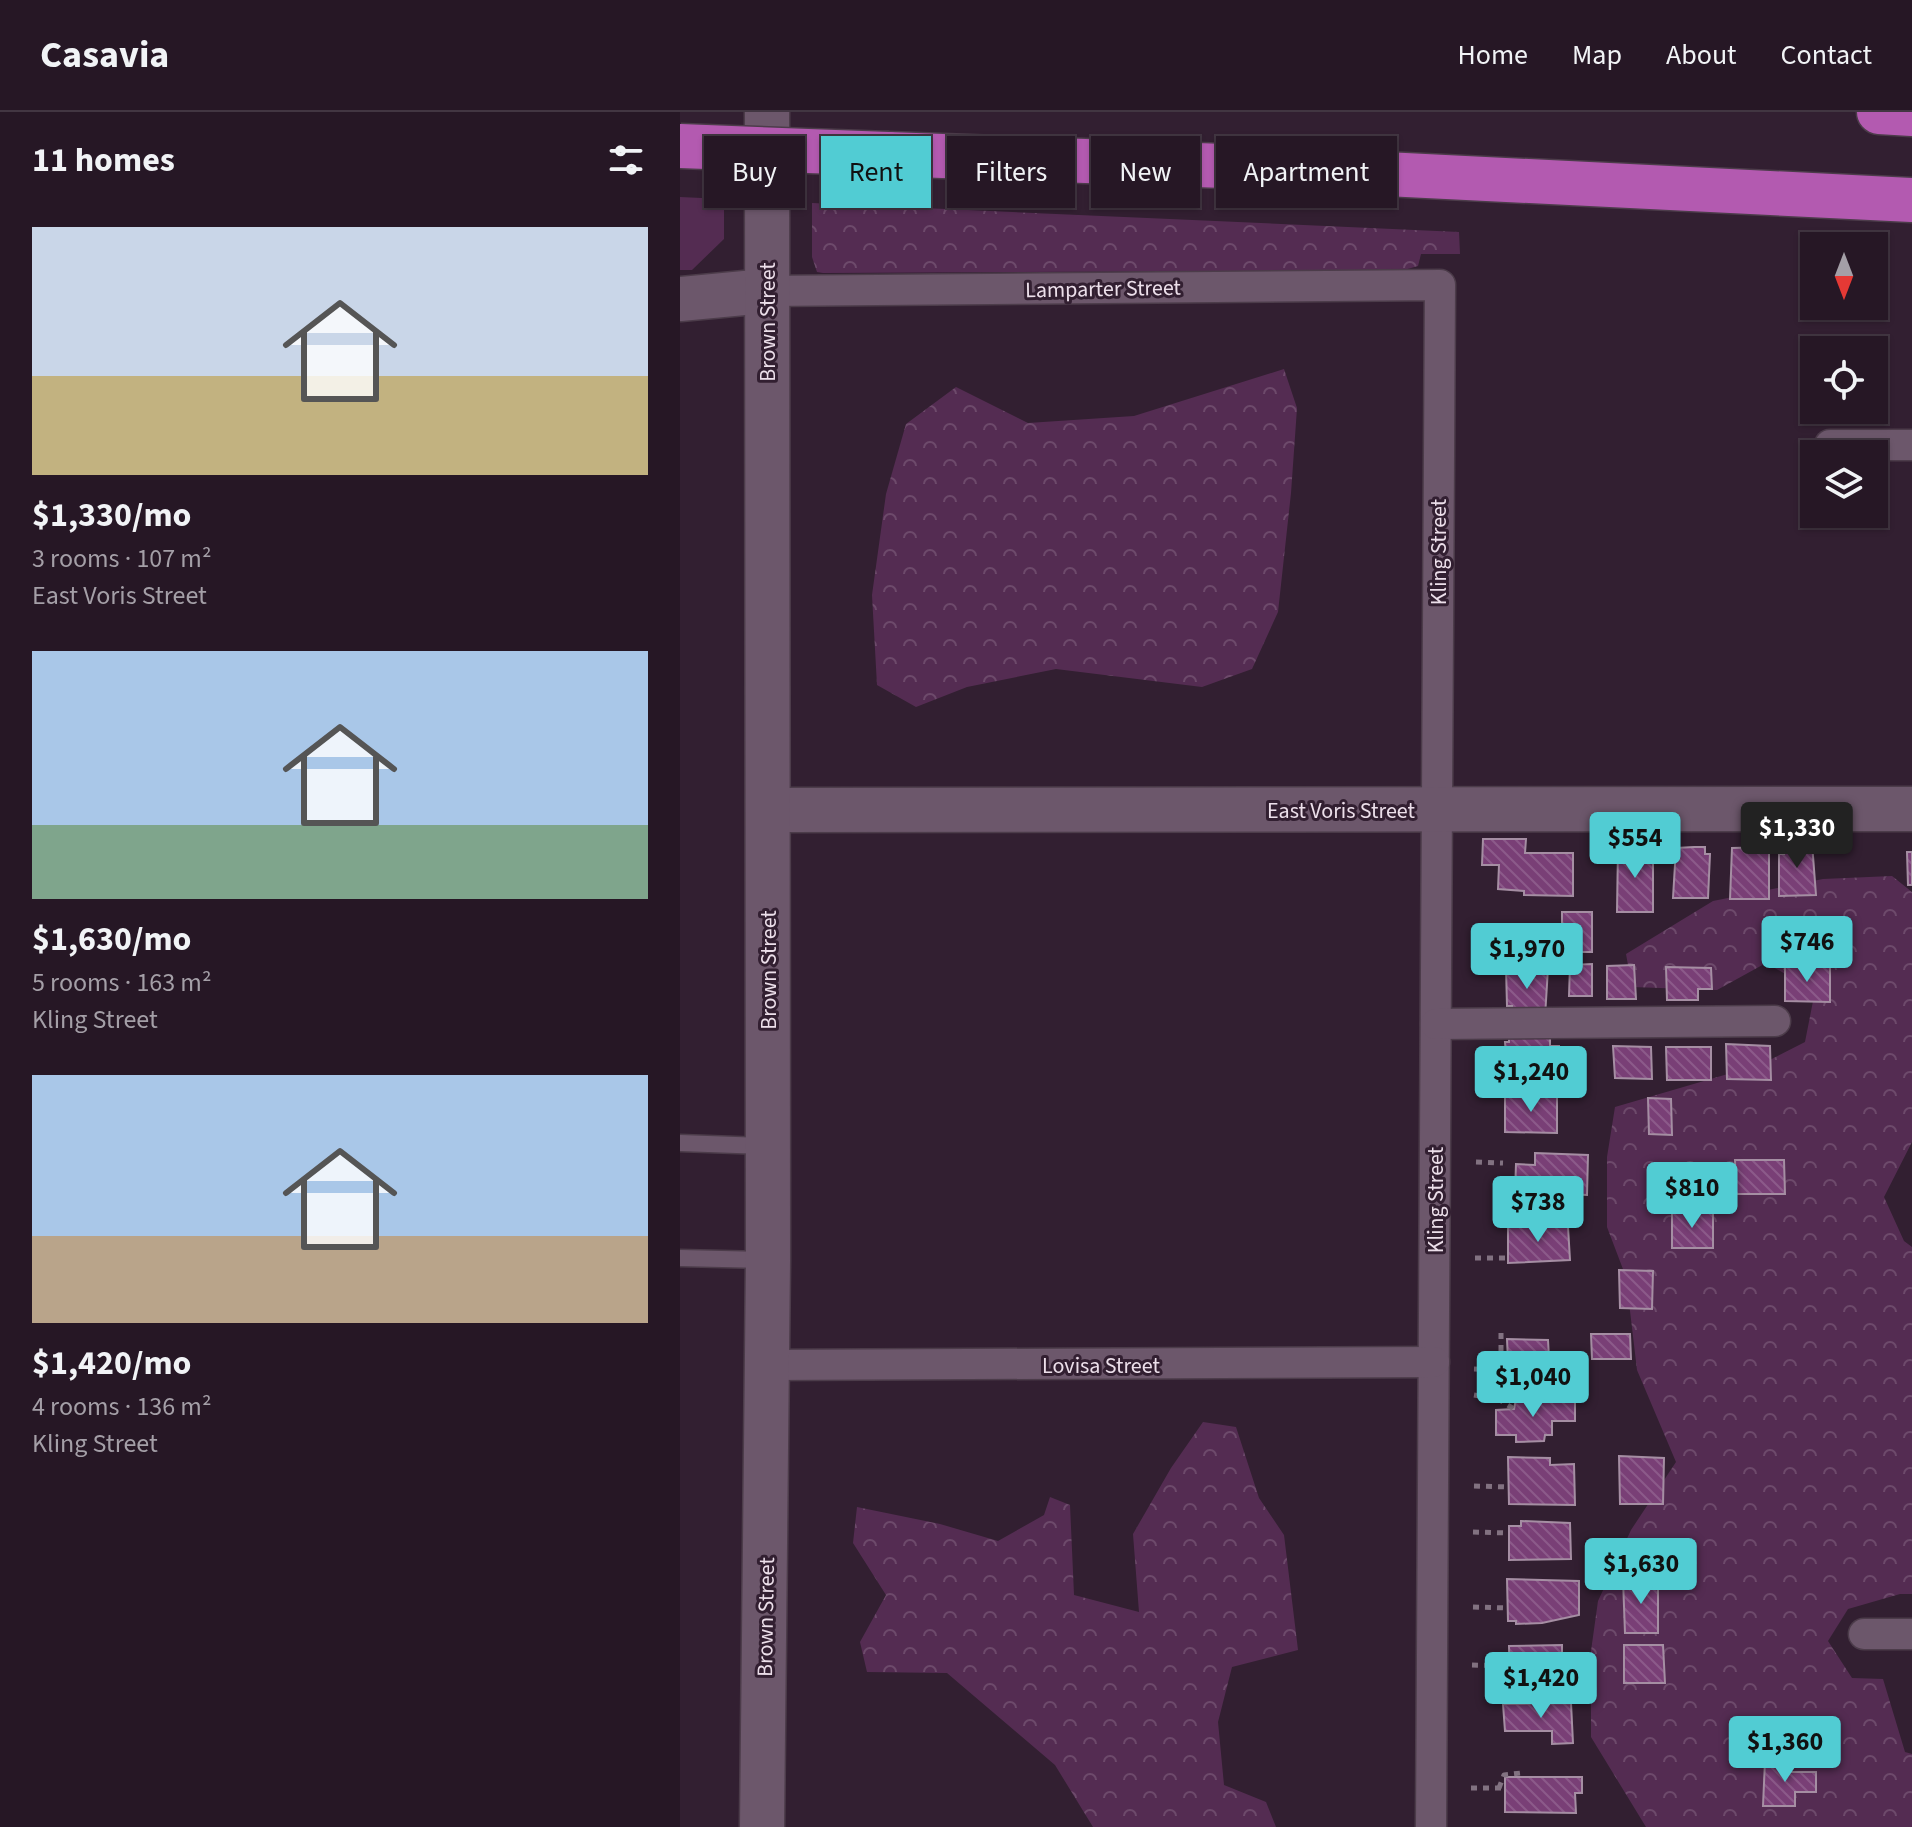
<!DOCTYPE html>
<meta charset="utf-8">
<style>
:root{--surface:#261725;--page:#322432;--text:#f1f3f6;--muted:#a49fa7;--line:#423642;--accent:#51ccd3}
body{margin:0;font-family:"Source Sans 3",sans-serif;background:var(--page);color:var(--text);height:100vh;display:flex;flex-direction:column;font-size:30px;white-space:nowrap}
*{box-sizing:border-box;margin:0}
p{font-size:26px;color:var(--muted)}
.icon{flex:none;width:44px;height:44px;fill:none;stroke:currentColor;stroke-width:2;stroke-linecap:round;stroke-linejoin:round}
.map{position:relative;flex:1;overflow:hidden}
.details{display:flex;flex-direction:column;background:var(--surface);width:680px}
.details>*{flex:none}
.guide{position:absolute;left:24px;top:24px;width:760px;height:72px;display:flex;gap:16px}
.needle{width:52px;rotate:180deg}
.tools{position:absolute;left:1120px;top:120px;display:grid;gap:16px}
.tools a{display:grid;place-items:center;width:88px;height:88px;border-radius:0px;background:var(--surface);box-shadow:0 2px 6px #0004,0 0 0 2px var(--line);font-size:40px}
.price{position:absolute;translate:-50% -68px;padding:0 18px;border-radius:8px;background:var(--accent);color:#111;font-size:26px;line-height:52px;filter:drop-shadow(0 2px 4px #0008)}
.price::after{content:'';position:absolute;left:50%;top:48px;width:24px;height:18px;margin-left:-12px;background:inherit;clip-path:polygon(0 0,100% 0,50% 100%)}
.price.active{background:#222;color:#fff}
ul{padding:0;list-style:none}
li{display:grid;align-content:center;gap:16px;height:424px;padding:0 32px}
li span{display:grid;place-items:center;height:248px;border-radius:0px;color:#555}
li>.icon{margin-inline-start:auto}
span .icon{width:144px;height:144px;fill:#fffc;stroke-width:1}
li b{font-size:34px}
h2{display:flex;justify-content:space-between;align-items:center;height:96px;padding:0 32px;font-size:34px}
.pill{padding:0 28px;border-radius:0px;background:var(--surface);box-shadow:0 2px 6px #0004,0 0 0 2px var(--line);font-size:28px;line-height:72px}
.pill.active{background:var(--accent);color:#111}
header{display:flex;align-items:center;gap:48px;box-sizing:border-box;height:112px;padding:0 40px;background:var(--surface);border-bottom:2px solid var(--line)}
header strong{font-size:38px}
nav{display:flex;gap:44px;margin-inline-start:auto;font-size:28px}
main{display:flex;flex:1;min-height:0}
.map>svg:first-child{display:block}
.green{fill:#542c52}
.forest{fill:url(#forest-crowns)}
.building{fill:url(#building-back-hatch);stroke:#a58ea3;stroke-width:2}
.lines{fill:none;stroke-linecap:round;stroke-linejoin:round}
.lane-casing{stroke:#4c3c4a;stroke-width:19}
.street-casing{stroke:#4c3c4a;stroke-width:33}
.secondary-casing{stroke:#4c3c4a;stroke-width:47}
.highway-casing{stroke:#4c3c4a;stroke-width:47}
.path{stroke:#827281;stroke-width:5;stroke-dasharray:6 6;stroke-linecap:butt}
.lane{stroke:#6c576b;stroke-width:16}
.street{stroke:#6c576b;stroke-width:30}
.secondary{stroke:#6c576b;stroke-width:44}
.highway{stroke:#b35ab0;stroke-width:44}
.highway-bridge-casing{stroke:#4c3c4a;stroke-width:47;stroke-linecap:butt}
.highway-bridge{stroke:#b35ab0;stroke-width:44}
.labels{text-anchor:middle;stroke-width:6;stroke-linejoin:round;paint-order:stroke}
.street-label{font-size:22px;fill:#ecdfea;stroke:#321f31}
</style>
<header>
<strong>Casavia</strong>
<nav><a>Home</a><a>Map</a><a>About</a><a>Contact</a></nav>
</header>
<main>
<section class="details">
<h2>11 homes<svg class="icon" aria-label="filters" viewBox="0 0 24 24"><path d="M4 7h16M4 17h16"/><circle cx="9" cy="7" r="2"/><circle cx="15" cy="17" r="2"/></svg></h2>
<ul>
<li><span style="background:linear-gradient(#c9d6e8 60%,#c2b280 0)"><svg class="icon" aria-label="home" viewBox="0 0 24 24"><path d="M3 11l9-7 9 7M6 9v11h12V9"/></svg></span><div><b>$1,330/mo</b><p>3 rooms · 107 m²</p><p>East Voris Street</p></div></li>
<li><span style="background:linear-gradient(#a9c7e8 70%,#7fa58c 0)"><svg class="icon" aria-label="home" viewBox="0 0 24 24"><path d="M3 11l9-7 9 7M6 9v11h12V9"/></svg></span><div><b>$1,630/mo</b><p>5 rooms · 163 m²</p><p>Kling Street</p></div></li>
<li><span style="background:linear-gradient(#a9c7e8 65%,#b9a48a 0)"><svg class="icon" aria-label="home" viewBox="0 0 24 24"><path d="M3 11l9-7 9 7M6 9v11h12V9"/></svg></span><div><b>$1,420/mo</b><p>4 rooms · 136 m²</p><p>Kling Street</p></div></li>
</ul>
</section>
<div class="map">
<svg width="1232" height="1715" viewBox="0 0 1232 1715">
<defs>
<pattern id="forest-crowns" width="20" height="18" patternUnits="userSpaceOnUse" patternTransform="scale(2)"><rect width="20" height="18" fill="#542c52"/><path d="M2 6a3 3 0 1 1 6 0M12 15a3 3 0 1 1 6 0" fill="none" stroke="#6d4a6b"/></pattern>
<pattern id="building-back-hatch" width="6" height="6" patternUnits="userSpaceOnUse" patternTransform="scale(2)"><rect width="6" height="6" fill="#793f76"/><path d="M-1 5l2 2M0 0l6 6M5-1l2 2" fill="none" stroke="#8c5a8a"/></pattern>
</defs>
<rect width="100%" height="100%" fill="#321f31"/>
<!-- green -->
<path class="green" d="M0,85L44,87V127L12,158H0Z"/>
<!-- forest -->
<g class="forest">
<path d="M132,91L779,120L780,142H741L738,154L724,158L143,161L137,160L132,145Z"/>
<path d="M604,257L617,296L611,381L598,500L572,557L522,575L376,557L287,575L236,595L197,573L192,483L206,382L226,312L276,275L348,311L454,304Z"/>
<path d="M1212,764L1232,780V1030L1204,1085L1224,1129L1232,1135V1482H1220L1168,1497L1148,1529L1172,1566L1203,1567L1225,1640L1232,1642V1715H966L911,1625V1539L918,1489L951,1418L996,1350L957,1258L946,1165L927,1115V1045L935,995L1082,952L1125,930L1135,879L1086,851L1037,878L952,875L946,842L1033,789L1143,767Z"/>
<path d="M523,1310L556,1315L579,1386L604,1423L618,1538L552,1555L538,1610L544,1673L586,1690L596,1715H413L375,1653L267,1561L187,1560L180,1530L206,1483L173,1431L177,1395L260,1412L318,1429L364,1403L370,1385L390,1393L394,1483L459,1500L453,1422L491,1356Z"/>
</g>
<!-- building -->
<g class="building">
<path d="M803,727H846L845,741H893V784L844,783V779L818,777L819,753H802Z"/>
<path d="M1104,731H1132L1136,783L1099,784V742H1104Z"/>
<path d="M1014,735H1025V742H1030L1028,786H993L996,736Z"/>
<path d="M1089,735V787H1050L1052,736Z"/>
<path d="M938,736L973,737V800H937Z"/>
<path d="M1227,740H1232V773H1228Z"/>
<rect x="882" y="800" width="30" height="40"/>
<path d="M912,852V884H889L890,853Z"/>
<path d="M954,853L956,887H927V854Z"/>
<path d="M1105,853L1150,855V890L1105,889Z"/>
<path d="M986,855L1031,856L1032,877H1018V888H987Z"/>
<path d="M826,856H868L865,905L832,904V894H827Z"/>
<path d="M829,922L870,923V934H879V954H871V964H843V959H827L825,930H829Z"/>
<path d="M1046,932L1090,934L1091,968L1047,967Z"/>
<path d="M933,934L971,935L972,967L935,966Z"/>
<path d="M986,935H1031V968H987Z"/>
<path d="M825,983L877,984V1021L825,1020Z"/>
<path d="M968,986L991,987L992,1023L969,1022Z"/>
<path d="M855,1041L908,1043L907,1083L885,1082L886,1088L854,1087V1080H835L836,1052L855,1053Z"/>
<path d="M1055,1048H1104L1105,1082H1056Z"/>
<path d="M992,1100L1033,1101V1136H992Z"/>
<path d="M828,1113L888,1115L890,1148L828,1151Z"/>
<path d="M939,1158L973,1159L972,1197L940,1196Z"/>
<path d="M911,1222H950L951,1247H912Z"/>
<path d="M827,1227L868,1228L869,1246H882V1273L837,1275L829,1272Z"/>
<path d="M836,1287L895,1289V1309H872V1323H865L864,1329L836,1330V1323H816V1298L834,1297Z"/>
<path d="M939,1344L984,1346L983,1392H940Z"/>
<path d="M828,1345L870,1346V1353L894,1352L895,1393L829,1392Z"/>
<path d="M841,1409L890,1411L891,1447L829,1448V1414H841Z"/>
<path d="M827,1467L899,1469V1503L862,1511L836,1512V1509H828Z"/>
<path d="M943,1467L978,1468V1521H945Z"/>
<path d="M882,1533V1554H888L889,1562H870L871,1580L830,1581L829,1534Z"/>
<path d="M944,1533H983L985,1571H944Z"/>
<path d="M891,1591L893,1631L872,1632V1619H825L823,1592Z"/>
<path d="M1085,1649H1111V1660H1136V1680H1115V1694H1083Z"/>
<path d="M825,1665H902V1681H895L896,1701L825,1700Z"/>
</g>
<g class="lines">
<defs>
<g id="lane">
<path d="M0,1031L86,1034"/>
<path d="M0,1146L86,1148"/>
</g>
<g id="street">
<path d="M86,179L760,173L751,1715"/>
<path d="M1150,333H1232"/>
<path d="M756,912L1095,909"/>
<path d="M87,1253L754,1250"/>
<path d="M1184,1522H1232"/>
</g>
<g id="secondary">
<path d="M0,187L86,179"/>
<path d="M89,698L1232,697"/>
<path d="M82,1715L88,1148L87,0"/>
</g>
<g id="highway">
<path d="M1199,0L1232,2"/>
<path d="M208,42L544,54L1232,88"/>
</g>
</defs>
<!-- lane casing -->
<use href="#lane" class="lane-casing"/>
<!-- street casing -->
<use href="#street" class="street-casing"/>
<!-- secondary casing -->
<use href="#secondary" class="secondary-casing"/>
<!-- highway casing -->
<use href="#highway" class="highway-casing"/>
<!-- path -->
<g class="path">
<path d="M796,1050L823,1051"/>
<path d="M795,1146H828"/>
<path d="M821,1221V1258"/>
<path d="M794,1257L828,1258"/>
<path d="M794,1283L818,1287L834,1297"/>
<path d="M794,1374L829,1375"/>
<path d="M793,1420L829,1421"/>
<path d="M793,1495L828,1496"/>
<path d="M792,1553L829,1554"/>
<path d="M791,1676H825"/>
<path d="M819,1676L824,1663L841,1661"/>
</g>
<!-- lane -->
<use href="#lane" class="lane"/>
<!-- street -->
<use href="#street" class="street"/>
<!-- secondary -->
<use href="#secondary" class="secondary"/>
<!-- highway -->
<use href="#highway" class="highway"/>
<defs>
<path id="highway-bridge" d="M0,34L208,42"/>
</defs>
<!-- highway-bridge casing -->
<use href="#highway-bridge" class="highway-bridge-casing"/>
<!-- highway-bridge -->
<use href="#highway-bridge" class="highway-bridge"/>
</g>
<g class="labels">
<!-- street labels -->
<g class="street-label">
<text transform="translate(423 176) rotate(-1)" y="8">Lamparter Street</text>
<text transform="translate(87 210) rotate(-90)" y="8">Brown Street</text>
<text transform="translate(758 440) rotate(-90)" y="8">Kling Street</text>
<text x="661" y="706">East Voris Street</text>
<text transform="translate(88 858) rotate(-90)" y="8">Brown Street</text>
<text transform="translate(755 1088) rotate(-90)" y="8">Kling Street</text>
<text x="421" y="1261">Lovisa Street</text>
<text transform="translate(85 1505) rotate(-89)" y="8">Brown Street</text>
</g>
</g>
</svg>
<div class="tools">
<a><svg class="needle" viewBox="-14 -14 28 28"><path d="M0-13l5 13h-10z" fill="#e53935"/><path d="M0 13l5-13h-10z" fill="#a49fa7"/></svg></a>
<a><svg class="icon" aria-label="locate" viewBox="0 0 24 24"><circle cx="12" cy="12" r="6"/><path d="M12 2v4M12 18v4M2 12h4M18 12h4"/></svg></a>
<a><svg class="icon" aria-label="layers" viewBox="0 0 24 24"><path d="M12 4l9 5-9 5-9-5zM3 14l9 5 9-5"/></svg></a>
</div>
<b class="price active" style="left:1117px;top:758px">$1,330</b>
<b class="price" style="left:955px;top:768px">$554</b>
<b class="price" style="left:1127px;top:872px">$746</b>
<b class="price" style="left:847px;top:879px">$1,970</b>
<b class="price" style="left:851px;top:1002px">$1,240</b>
<b class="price" style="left:1012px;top:1118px">$810</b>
<b class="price" style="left:858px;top:1132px">$738</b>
<b class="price" style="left:853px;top:1307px">$1,040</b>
<b class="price" style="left:961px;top:1494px">$1,630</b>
<b class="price" style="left:861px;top:1608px">$1,420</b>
<b class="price" style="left:1105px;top:1672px">$1,360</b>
<div class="guide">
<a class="pill">Buy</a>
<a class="pill active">Rent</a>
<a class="pill">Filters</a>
<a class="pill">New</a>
<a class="pill">Apartment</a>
</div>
</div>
</main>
